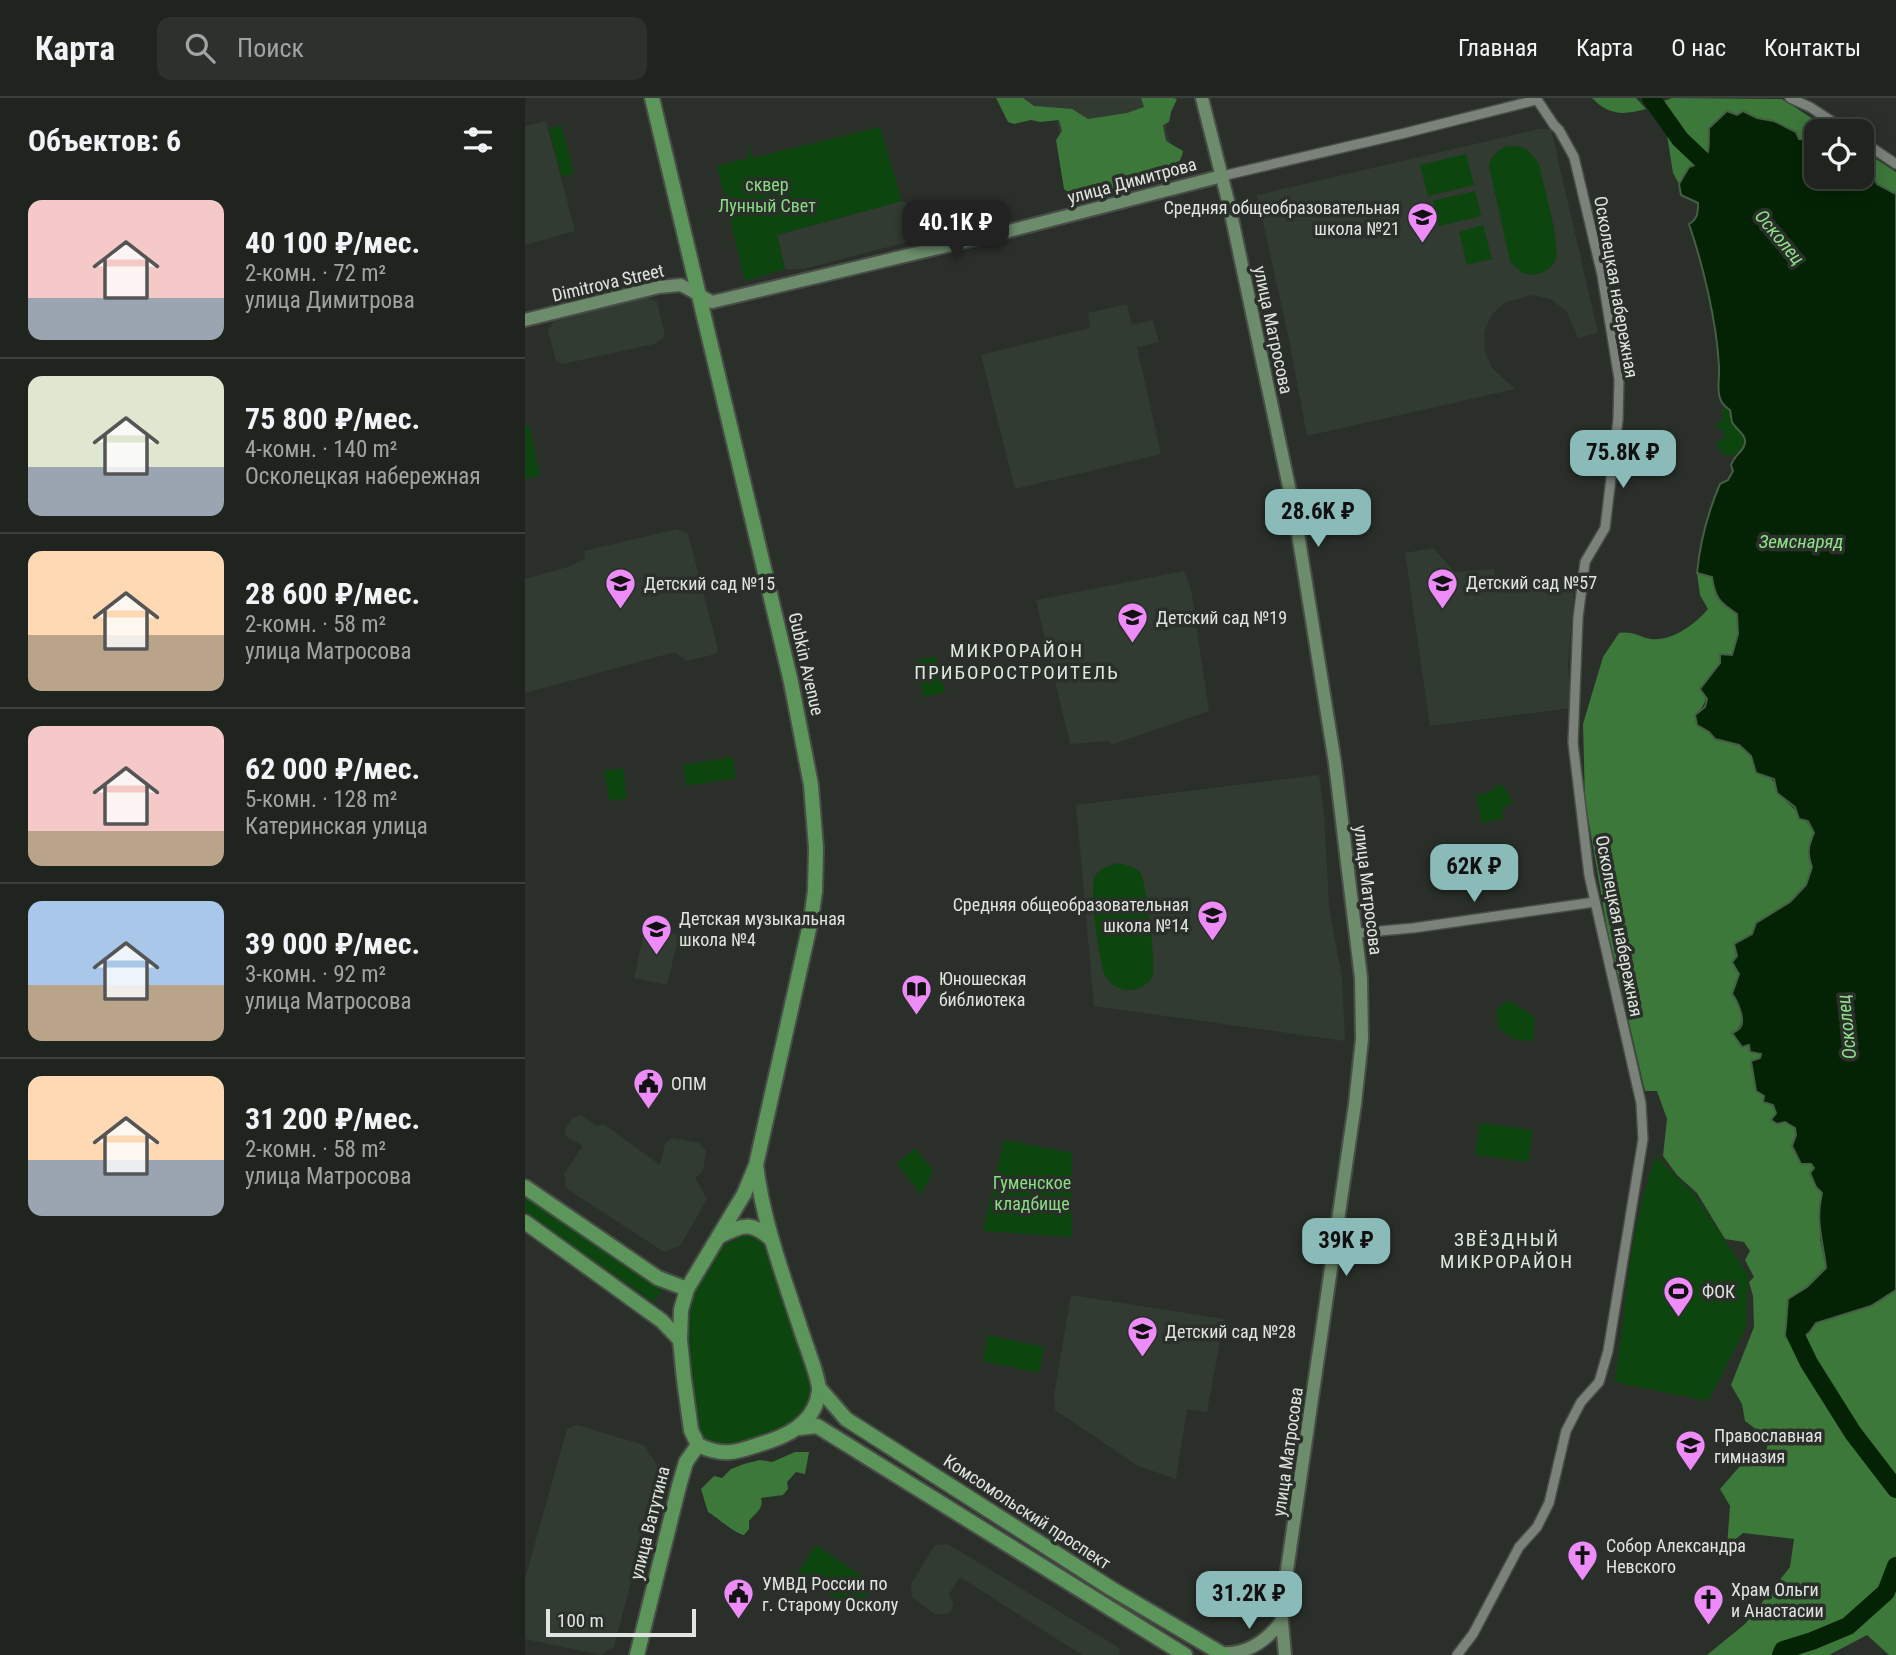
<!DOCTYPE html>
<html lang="ru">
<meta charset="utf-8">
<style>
:root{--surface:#20241f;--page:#2d302c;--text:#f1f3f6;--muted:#a2a4a4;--line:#3d413d;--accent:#8bbbb9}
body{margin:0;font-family:"Roboto Condensed",sans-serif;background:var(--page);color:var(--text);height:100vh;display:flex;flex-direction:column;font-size:26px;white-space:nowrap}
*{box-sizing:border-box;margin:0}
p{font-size:23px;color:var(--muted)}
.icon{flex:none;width:38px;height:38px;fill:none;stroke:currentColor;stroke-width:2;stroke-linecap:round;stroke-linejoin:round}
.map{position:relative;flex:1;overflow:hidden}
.drawer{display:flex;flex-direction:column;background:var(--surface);width:525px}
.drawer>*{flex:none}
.controls{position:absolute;left:1279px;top:21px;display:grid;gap:14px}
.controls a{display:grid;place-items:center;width:70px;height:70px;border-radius:14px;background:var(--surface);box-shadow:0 4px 18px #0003,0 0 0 2px var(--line);font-size:35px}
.scale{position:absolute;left:21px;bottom:18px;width:150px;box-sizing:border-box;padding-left:7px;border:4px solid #e1e5e1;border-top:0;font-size:19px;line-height:24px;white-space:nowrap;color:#e1e5e1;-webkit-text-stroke:5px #2a3029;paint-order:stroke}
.price{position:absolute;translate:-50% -60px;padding:0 16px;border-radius:14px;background:var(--accent);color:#111;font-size:23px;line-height:46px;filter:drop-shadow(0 2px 4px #0008)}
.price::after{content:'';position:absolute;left:50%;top:42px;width:21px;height:16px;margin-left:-10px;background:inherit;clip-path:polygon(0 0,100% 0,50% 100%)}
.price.selected{background:#222;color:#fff}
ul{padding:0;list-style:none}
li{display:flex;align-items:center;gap:21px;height:175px;padding:0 28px}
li+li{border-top:2px solid var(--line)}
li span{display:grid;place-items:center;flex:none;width:196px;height:140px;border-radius:14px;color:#555}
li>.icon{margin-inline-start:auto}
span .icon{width:84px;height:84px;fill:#fffc;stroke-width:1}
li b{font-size:30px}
h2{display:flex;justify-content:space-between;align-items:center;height:84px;padding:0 28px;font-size:30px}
header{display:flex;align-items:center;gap:42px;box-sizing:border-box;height:98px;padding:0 35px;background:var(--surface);border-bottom:2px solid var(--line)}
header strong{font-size:33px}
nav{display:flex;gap:38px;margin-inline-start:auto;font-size:24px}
.search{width:490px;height:63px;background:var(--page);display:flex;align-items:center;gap:18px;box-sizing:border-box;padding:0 24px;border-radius:14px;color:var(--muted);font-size:26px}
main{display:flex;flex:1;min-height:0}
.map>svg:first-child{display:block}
.built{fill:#313b31}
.green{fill:#0c450d}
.forest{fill:#3c783a}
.water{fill:#042304;stroke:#465d46;stroke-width:2}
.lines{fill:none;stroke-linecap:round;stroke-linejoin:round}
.river{stroke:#042304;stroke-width:18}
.street-casing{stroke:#484d48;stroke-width:12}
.secondary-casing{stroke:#484d48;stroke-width:16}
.primary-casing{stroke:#484d48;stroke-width:18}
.street{stroke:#7b827a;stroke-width:9}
.secondary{stroke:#6c8c6b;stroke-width:12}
.primary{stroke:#5d965b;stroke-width:14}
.labels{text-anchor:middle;stroke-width:7;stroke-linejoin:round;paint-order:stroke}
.street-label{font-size:18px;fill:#e1e5e1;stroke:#2a3029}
.park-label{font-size:18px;fill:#8adc86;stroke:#2a3029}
.poi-label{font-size:18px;fill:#e1e5e1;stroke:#2a3029;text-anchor:start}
.water-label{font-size:19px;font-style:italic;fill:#8fe28b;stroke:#2a3029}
.neighbourhood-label{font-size:19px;letter-spacing:2px;fill:#dfe7df;stroke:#2a3029}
</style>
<header>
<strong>Карта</strong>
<div class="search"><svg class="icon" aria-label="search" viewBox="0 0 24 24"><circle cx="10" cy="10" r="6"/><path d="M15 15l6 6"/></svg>Поиск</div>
<nav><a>Главная</a><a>Карта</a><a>О нас</a><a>Контакты</a></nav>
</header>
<main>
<section class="drawer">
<h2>Объектов: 6<svg class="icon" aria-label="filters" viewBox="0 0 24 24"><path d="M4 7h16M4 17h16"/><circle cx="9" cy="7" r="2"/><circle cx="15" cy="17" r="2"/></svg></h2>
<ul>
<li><span style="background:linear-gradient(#f6c9c9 70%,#9aa5b1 0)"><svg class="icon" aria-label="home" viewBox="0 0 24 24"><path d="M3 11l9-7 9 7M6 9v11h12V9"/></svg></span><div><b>40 100 ₽/мес.</b><p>2-комн. · 72 m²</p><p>улица Димитрова</p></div></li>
<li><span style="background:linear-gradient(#dfe7d0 65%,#9aa5b1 0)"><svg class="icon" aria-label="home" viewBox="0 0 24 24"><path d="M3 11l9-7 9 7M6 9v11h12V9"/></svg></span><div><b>75 800 ₽/мес.</b><p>4-комн. · 140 m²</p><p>Осколецкая набережная</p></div></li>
<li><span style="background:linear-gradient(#ffd9b3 60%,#b9a48a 0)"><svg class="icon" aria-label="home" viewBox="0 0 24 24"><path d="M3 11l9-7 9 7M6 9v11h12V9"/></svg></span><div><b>28 600 ₽/мес.</b><p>2-комн. · 58 m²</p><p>улица Матросова</p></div></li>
<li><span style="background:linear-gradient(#f6c9c9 75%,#b9a48a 0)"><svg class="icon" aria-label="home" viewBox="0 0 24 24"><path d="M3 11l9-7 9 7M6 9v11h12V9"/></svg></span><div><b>62 000 ₽/мес.</b><p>5-комн. · 128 m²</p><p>Катеринская улица</p></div></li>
<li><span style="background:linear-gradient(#a9c7e8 60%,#b9a48a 0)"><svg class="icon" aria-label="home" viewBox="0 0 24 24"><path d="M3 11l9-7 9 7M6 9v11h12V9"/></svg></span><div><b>39 000 ₽/мес.</b><p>3-комн. · 92 m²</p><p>улица Матросова</p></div></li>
<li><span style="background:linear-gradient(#ffd9b3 60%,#9aa5b1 0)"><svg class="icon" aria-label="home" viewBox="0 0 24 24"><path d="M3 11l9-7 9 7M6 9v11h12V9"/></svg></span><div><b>31 200 ₽/мес.</b><p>2-комн. · 58 m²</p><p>улица Матросова</p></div></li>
</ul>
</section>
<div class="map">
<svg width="1371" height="1557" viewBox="0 0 1371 1557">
<rect width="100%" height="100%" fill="#2a3029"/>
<!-- built -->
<g class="built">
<path d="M479,0H642L641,32L652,64L550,95L529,13Z"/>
<path d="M21,23L50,133L0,147V28Z"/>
<path d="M1014,31H1026L1073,235L1053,240L1042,214L1026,201L1007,197L981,204L967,216L959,234L960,255L968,271L990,291L782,338L764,241L732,97Z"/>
<path d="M377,103L393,108L401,139L279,171H260L252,137Z"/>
<path d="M121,199L132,204L140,238L129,246L38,266L31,263L23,233L28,224Z"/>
<path d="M602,206L607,227L628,222L634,244L612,249L636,356L490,391L456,257L565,230L563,215Z"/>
<path d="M152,431L163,436L193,551L191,556L161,563L150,554L0,595V481L43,469L60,461L59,453Z"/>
<path d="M908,450L930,474L969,471L972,490L1046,479L1049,494L1043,568L1046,610L905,628L880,455Z"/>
<path d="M659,473L666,492L684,613L586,647L585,643L545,646L511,502Z"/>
<path d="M794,677L799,716L804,808L817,880L820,943L569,908L551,707Z"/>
<path d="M120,829L154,837L142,887L109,880Z"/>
<path d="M56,1017L71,1028L79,1026L135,1067L140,1046L147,1040L174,1045L181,1053L178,1073L170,1080L182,1101L155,1148L139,1154L41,1090L39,1076L58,1048L41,1038L40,1031L48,1020Z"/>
<path d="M546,1197L699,1221L682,1314L662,1311L651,1381L613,1368L530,1312L529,1298Z"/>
<path d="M52,1327L119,1347L135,1372L89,1549L76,1557L0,1541V1481L42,1331Z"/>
<path d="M423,1446L594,1550L595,1557H557L435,1479L424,1496L429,1507L424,1515L411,1517L387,1499L386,1486L410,1447Z"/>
</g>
<!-- green -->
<g class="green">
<path d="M36,27L49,75L37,79L24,31Z"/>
<path d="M355,29L377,103L252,137L260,171L220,183L192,68L224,60L223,43L228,60Z"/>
<path d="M983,48C999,47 1006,53 1014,66C1018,85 1037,150 1030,163C1027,170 1019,174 1013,176C1001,179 992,172 985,163L964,68C966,57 973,52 983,48Z"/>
<path d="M941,56L949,87L903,98L895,67Z"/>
<path d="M950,93L956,118L914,128L908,103Z"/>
<path d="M958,127L967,161L942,167L934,134Z"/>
<path d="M1197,310L1205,312L1208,326L1219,338L1218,351L1210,357L1198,358V352H1193L1192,342H1199L1198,331H1192L1191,324H1198Z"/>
<path d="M4,327L15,378L0,381V328Z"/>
<path d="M411,558L420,594L399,599L391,563Z"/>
<path d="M208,659L211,680L161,688L158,667Z"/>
<path d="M98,670L102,700L84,703L79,673Z"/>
<path d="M976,685L988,704L976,712L980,720L957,726L951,697L964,695Z"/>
<path d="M592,765C601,767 610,768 616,776C621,784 631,867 628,877C626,884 615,891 608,892C598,894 585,887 581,879C574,867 564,788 570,778C575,770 584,768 592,765Z"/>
<path d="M983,902L1010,919L1008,943L989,941L973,930L972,911Z"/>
<path d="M955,1025L1008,1032L1003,1064L950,1057Z"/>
<path d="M479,1042L547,1055V1139L458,1133Z"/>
<path d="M390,1050L408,1072L396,1097L372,1066Z"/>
<path d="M1131,1058L1170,1097L1223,1177L1221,1230L1183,1303L1089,1284C1097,1246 1099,1208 1104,1170C1109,1132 1118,1093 1131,1058Z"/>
<path d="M0,1096L138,1192L128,1204L0,1114Z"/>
<path d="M221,1136C232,1136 235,1141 240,1150L286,1286C282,1325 257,1330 225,1340C215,1344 202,1350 192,1348C182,1346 177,1337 172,1330L161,1219L167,1196L192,1157L200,1147Z"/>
<path d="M463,1237L519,1249L514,1275L458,1263Z"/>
<path d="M291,1447L349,1486L330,1514L273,1475Z"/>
</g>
<!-- forest -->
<g class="forest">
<path d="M471,0H498L509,8L547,11L563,21L602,15L619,9L616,0H648L652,1L646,14L644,24L638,27L641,43L658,53C656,65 649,71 639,77C633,81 624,79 618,81C599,87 574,102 553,99C548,98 543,94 539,91L531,42L537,33L534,22L515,24L506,22L489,26L483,24Z"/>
<path d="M1067,0H1111L1121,11C1099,17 1084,18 1067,0Z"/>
<path d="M1147,0L1257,1L1307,33H1292L1291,44V42L1273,41L1271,34L1249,23L1232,20L1218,13L1184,30C1183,53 1188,62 1164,69L1154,86L1148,75L1142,37L1125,8Z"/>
<path d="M1337,52L1371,74V96L1352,85L1348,77L1337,71Z"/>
<path d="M1172,475L1187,478L1199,507L1212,516L1213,536L1207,558L1195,565L1181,583C1182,599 1182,606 1170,617L1190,641L1214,647L1226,658L1231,675C1256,679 1248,693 1263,705C1275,717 1281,719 1289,736L1285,745L1287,769L1281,787L1265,804L1231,825L1227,836L1209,846C1212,856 1210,866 1214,876L1207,896C1217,907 1222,926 1208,935L1237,956L1239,1004L1247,1007L1251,1015L1246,1021L1260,1024L1270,1030L1276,1066L1286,1065L1297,1095L1295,1141L1301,1170L1282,1189L1263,1201L1261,1239L1284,1235L1291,1225L1346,1208L1371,1192V1557H1364L1342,1537L1304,1557H1182L1220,1526L1265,1469L1269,1441L1218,1435L1202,1448L1205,1408L1195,1391L1215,1368L1239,1363L1244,1341L1220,1323L1217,1306L1206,1287L1229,1229L1228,1198L1224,1184L1229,1179L1220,1162L1225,1153L1219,1144L1200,1141L1172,1095L1152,1077L1138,1058L1142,1021L1132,993H1120L1082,830L1060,702L1058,626L1078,559L1094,535C1109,533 1113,539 1126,541C1146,544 1172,525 1183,511L1175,497Z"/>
<path d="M270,1354H284L280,1376L271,1374L262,1384L263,1391L258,1397L236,1400C239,1411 230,1415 224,1423V1431L219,1437C209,1435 193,1420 183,1414L176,1391L189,1378L197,1380L206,1371L219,1366L235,1362L247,1364Z"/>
</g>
<!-- water -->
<path class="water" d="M1202,13L1212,17L1218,13L1232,20L1249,23L1271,34L1274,41L1291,42L1292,79H1337V71L1348,78L1352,86L1371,96V1192L1346,1208L1291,1225L1284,1235L1271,1241L1260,1239L1263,1201L1282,1189L1301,1170C1298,1142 1290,1124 1297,1095L1291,1089L1285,1075L1289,1070L1286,1066H1276L1267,1048L1271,1037L1270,1030L1260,1024L1252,1026L1246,1022L1251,1015L1248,1007L1238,1004L1239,998L1231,993L1226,963L1235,960L1236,956L1225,954L1224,947L1217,949L1207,935C1210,934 1215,931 1216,928C1220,920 1212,902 1207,896L1214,876L1207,864L1212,858L1209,846L1227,836L1231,825L1265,804L1281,787L1287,769C1282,756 1283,748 1289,735L1283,723L1274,721L1270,709L1252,695L1249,681L1231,675L1226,658L1214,647L1190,641L1184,634L1172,627L1170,617L1180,609L1182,601L1175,591L1195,565V556L1207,557L1213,536L1212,516C1194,504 1190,500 1187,479L1172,475C1175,444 1183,414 1195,386L1203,382L1208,373L1206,367C1209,358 1216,355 1219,348C1224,338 1211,332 1207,324C1206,320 1206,316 1205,312C1188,301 1195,286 1194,269C1192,225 1178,167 1164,126C1173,121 1173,114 1173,105L1156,97L1154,86L1164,69C1188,62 1183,53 1184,30Z"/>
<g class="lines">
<!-- river -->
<g class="river">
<path d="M1126,0L1155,41L1195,79"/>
<path d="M1280,1222L1270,1236L1284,1265L1328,1335L1371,1391"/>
<path d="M1256,1557L1258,1552L1287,1543L1323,1528L1361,1494L1371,1468"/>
</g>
<defs>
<g id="street">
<path d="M1265,0L1285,9L1322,33"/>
<path d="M1337,43L1371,66"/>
<path d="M697,78L876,36L1011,2"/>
<path d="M832,835L888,830L1070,804"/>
<path d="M932,1557L948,1536L994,1449L1012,1429L1024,1405L1041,1333L1056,1304L1074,1284L1083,1253L1118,1041L1116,1005L1064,777L1048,645L1053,520L1060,464L1080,430L1093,322L1094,281L1077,177L1049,59L1034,32L1029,27L1011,0"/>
</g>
<g id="secondary">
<path d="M677,0L705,111L770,417L810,665L836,880L837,941L830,1006L756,1513L760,1557"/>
<path d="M0,222L134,189L156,187L187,204L476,135L697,78"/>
<path d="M696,1555C722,1557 741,1543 756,1524"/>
</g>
<g id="primary">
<path d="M127,0L266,584L286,687L291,750L290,793L286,822L231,1067L219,1096L162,1191L156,1212L155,1242L159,1281L166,1332L173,1347C203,1361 215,1352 245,1343C269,1335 291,1321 294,1293C295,1282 280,1245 276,1232C258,1177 238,1124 231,1067"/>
<path d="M0,1089L133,1180L162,1191"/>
<path d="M0,1124L137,1223L155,1242"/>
<path d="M195,1138C217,1127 226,1123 246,1141"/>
<path d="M295,1291L321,1321L587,1491L699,1557"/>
<path d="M274,1330L292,1328L313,1341L660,1557"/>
<path d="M112,1557L154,1388L161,1364L173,1347"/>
</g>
</defs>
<!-- street casing -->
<use href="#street" class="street-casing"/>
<!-- secondary casing -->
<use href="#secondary" class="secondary-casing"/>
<!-- primary casing -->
<use href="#primary" class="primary-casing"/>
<!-- street -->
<use href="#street" class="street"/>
<!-- secondary -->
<use href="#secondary" class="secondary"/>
<!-- primary -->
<use href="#primary" class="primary"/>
</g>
<!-- icons -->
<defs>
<symbol id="school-pin" viewBox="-11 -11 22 30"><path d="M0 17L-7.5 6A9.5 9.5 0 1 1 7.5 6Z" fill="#ed8cf9" stroke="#2a3029"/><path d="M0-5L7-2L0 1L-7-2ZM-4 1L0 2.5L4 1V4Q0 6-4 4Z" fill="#111"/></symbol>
<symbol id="library-pin" viewBox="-11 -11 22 30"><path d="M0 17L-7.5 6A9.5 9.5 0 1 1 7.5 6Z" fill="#ed8cf9" stroke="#2a3029"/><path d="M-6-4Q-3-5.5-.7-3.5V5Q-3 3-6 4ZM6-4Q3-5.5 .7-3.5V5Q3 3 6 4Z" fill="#111"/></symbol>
<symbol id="civic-pin" viewBox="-11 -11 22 30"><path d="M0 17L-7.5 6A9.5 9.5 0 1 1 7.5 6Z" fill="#ed8cf9" stroke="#2a3029"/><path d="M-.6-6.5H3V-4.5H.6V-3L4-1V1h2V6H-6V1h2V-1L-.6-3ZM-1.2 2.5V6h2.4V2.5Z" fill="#111"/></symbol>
<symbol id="stadium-pin" viewBox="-11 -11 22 30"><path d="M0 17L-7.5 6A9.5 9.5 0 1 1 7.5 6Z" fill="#ed8cf9" stroke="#2a3029"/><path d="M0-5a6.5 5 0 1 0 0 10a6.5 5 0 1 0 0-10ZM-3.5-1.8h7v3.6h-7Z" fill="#111"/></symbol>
<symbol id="church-pin" viewBox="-11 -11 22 30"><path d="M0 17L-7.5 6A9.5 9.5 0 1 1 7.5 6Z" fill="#ed8cf9" stroke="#2a3029"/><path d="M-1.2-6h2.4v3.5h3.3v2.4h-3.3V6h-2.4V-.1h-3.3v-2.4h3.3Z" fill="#111"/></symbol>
</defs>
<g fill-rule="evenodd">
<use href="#school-pin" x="880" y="102" width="35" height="47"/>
<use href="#school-pin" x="900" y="468" width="35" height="47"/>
<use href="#school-pin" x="78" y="468" width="35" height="47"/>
<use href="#school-pin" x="590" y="502" width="35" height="47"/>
<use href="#school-pin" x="670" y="800" width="35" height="47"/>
<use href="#school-pin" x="114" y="814" width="35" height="47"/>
<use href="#library-pin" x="374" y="874" width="35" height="47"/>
<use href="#civic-pin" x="106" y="968" width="35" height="47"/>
<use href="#stadium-pin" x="1136" y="1176" width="35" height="47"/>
<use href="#school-pin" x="600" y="1216" width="35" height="47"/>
<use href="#school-pin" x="1148" y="1330" width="35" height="47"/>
<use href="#church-pin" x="1040" y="1440" width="35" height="47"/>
<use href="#civic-pin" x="196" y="1478" width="35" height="47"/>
<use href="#church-pin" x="1166" y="1484" width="35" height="47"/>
</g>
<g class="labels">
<!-- street labels -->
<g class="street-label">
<text transform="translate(607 83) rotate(-15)" y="6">улица Димитрова</text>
<text transform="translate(83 185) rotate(-13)" y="6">Dimitrova Street</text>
<text transform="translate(1091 189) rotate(80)" y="6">Осколецкая набережная</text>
<text transform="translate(748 232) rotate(78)" y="6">улица Матросова</text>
<text transform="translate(281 566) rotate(77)" y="6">Gubkin Avenue</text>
<text transform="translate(843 792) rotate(83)" y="6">улица Матросова</text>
<text transform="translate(1094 828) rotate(79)" y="6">Осколецкая набережная</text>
<text transform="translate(763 1354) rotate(-82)" y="6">улица Матросова</text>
<text transform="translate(502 1414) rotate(33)" y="6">Комсомольский проспект</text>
<text transform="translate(125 1425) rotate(-76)" y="6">улица Ватутина</text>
</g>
<!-- park labels -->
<g class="park-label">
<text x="242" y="93">сквер<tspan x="242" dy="21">Лунный Свет</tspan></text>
<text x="507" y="1091">Гуменское<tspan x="507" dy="21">кладбище</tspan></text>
</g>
<!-- poi labels -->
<g class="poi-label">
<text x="875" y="116" text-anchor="end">Средняя общеобразовательная<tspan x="875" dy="21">школа №21</tspan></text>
<text x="941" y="491">Детский сад №57</text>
<text x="119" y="492">Детский сад №15</text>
<text x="631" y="526">Детский сад №19</text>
<text x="664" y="813" text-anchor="end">Средняя общеобразовательная<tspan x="664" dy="21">школа №14</tspan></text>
<text x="154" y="827">Детская музыкальная<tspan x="154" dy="21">школа №4</tspan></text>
<text x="414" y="887">Юношеская<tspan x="414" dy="21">библиотека</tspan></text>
<text x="146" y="992">ОПМ</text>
<text x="1177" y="1200">ФОК</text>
<text x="640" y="1240">Детский сад №28</text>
<text x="1189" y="1344">Православная<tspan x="1189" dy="21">гимназия</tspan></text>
<text x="1081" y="1454">Собор Александра<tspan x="1081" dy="21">Невского</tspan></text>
<text x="237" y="1492">УМВД России по<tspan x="237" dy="21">г. Старому Осколу</tspan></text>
<text x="1206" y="1498">Храм Ольги<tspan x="1206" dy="21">и Анастасии</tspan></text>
</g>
<!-- water labels -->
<g class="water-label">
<text transform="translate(1255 139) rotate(50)" y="7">Осколец</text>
<text x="1276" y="450">Земснаряд</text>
<text transform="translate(1321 929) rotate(-96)" y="7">Осколец</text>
</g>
<!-- neighbourhood labels -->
<g class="neighbourhood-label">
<text x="492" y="559">МИКРОРАЙОН<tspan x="492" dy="22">ПРИБОРОСТРОИТЕЛЬ</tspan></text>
<text x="982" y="1148">ЗВЁЗДНЫЙ<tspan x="982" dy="22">МИКРОРАЙОН</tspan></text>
</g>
</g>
</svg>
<div class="controls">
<a><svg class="icon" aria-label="locate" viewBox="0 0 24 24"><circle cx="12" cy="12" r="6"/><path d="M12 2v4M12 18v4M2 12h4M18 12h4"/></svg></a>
</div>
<div class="scale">100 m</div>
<b class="price selected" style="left:431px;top:162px">40.1K ₽</b>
<b class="price" style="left:1098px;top:392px">75.8K ₽</b>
<b class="price" style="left:793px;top:451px">28.6K ₽</b>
<b class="price" style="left:949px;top:806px">62K ₽</b>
<b class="price" style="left:821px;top:1180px">39K ₽</b>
<b class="price" style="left:724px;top:1533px">31.2K ₽</b>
</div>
</main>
